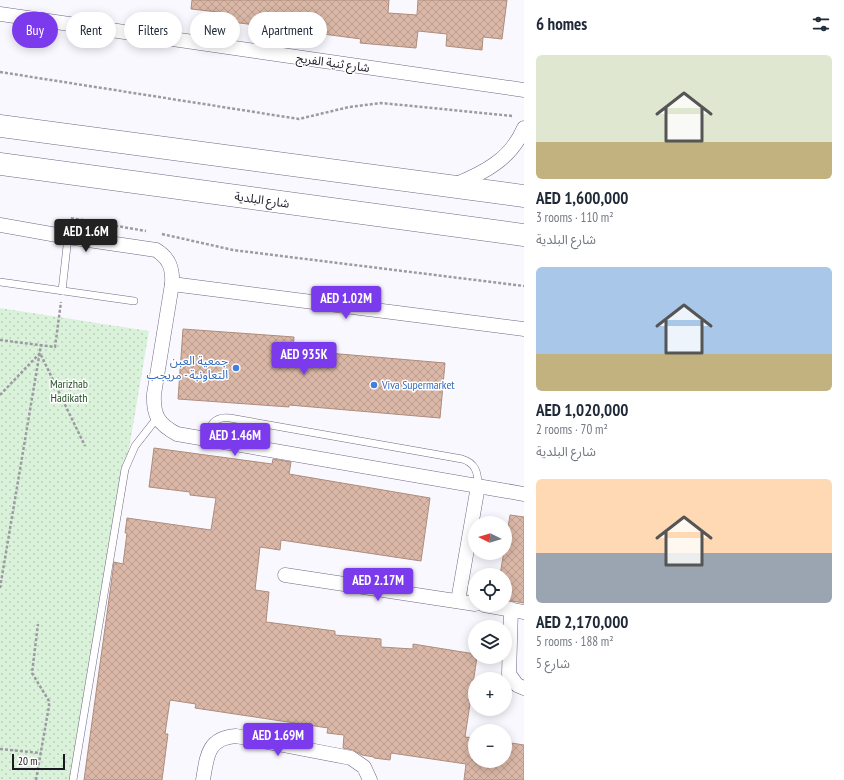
<!DOCTYPE html>
<meta charset="utf-8">
<style>
:root{--surface:#fff;--page:#f6f6f7;--text:#1f2937;--muted:#747a83;--accent:#7c3aed}
body{margin:0;font-family:"PT Sans Narrow","Noto Sans Arabic",sans-serif;background:var(--page);color:var(--text);height:100vh;display:flex;flex-direction:column;font-size:15px;white-space:nowrap}
*{box-sizing:border-box;margin:0}
p{font-size:13px;color:var(--muted)}
.icon{flex:none;width:22px;height:22px;fill:none;stroke:currentColor;stroke-width:2;stroke-linecap:round;stroke-linejoin:round}
.map{position:relative;flex:1;overflow:hidden}
.panel{display:flex;flex-direction:column;background:var(--surface);width:320px}
.panel>*{flex:none}
.top-card{position:absolute;left:12px;top:12px;width:380px;height:36px;display:flex;gap:8px}
.needle{width:26px;rotate:275deg}
.controls{position:absolute;left:468px;top:516px;display:grid;gap:8px}
.controls a{display:grid;place-items:center;width:44px;height:44px;border-radius:50%;background:var(--surface);box-shadow:0 2px 10px #0003;font-size:20px}
.scale{position:absolute;left:12px;bottom:10px;width:53px;box-sizing:border-box;padding-left:4px;border:2px solid #1c1723;border-top:0;font-size:11px;line-height:14px;white-space:nowrap;color:#1c1723;-webkit-text-stroke:3px #fff;paint-order:stroke}
.price{position:absolute;translate:-50% -34px;padding:0 9px;border-radius:4px;background:var(--accent);color:#fff;font-size:13px;line-height:26px;filter:drop-shadow(0 1px 2px #0008)}
.price::after{content:'';position:absolute;left:50%;top:24px;width:12px;height:9px;margin-left:-6px;background:inherit;clip-path:polygon(0 0,100% 0,50% 100%)}
.price.current{background:#222;color:#fff}
ul{padding:0;list-style:none}
li{display:grid;align-content:center;gap:8px;height:212px;padding:0 12px}
li span{display:grid;place-items:center;height:124px;border-radius:6px;color:#555}
li>.icon{margin-inline-start:auto}
span .icon{width:72px;height:72px;fill:#fffc;stroke-width:1}
li b{font-size:17px}
h2{display:flex;justify-content:space-between;align-items:center;height:48px;padding:0 12px;font-size:17px}
.pill{padding:0 14px;border-radius:18px;background:var(--surface);box-shadow:0 2px 10px #0003;font-size:14px;line-height:36px}
.pill.current{background:var(--accent);color:#fff}
main{display:flex;flex:1;min-height:0}
.map>svg:first-child{display:block}
.green{fill:url(#green-dots)}
.building{fill:url(#building-cross-hatch);stroke:#ae8d7c}
.lines{fill:none;stroke-linecap:round;stroke-linejoin:round}
.lane-casing{stroke:#726784;stroke-width:8}
.street-casing{stroke:#726784;stroke-width:15}
.primary-casing{stroke:#726784;stroke-width:23}
.path{stroke:#9d9aa3;stroke-width:2.5;stroke-dasharray:3 2;stroke-linecap:butt}
.lane{stroke:#fff;stroke-width:7}
.street{stroke:#fff;stroke-width:14}
.primary{stroke:#fff;stroke-width:22}
.shop-dot{fill:#3f7fe0;stroke:#fff;stroke-width:1.5}
.labels{text-anchor:middle;stroke-width:3;stroke-linejoin:round;paint-order:stroke}
.street-label{font-size:12px;fill:#1c1723;stroke:#fff}
.shop-label{font-size:12px;fill:#366cbe;stroke:#fff;text-anchor:end}
.park-label{font-size:12px;fill:#275229;stroke:#fff}
</style>
<main>
<div class="map">
<svg width="524" height="780" viewBox="0 0 524 780">
<defs>
<pattern id="green-dots" width="8" height="8" patternUnits="userSpaceOnUse"><rect width="8" height="8" fill="#daf2da"/><path d="M2 2h.1M6 6h.1" fill="none" stroke="#bacfbb" stroke-width="1.8" stroke-linecap="round"/></pattern>
<pattern id="building-cross-hatch" width="8" height="8" patternUnits="userSpaceOnUse"><rect width="8" height="8" fill="#dab7a6"/><path d="M0 0l8 8M0 8l8-8" fill="none" stroke="#ba9d8f"/></pattern>
</defs>
<rect width="100%" height="100%" fill="#faf8ff"/>
<!-- green -->
<path class="green" d="M0,308L149,331L73,780H0Z"/>
<!-- building -->
<g class="building">
<path d="M192,0H389L388,13L417,15L418,0H507L502,39L483,37L482,50L446,46L447,34L418,31L416,48L360,43L361,39L217,20L218,12L191,9Z"/>
<path d="M183,329L294,337L293,350L445,363L440,418L289,405V407L178,399Z"/>
<path d="M154,448L272,464L273,459L291,462L289,474L430,498L421,561L281,540L280,550L260,547L255,590L269,592L266,622L335,631V635L381,639V647L413,649V644L475,654V657H477L465,737L475,738V761H505V742L524,745V780H464L466,764L391,753L390,760L374,758V757L362,755L353,750L343,748L344,735L327,733L328,728L195,708L196,704L170,700L165,734H168L162,780H84L113,570L114,562L123,564L127,533H125L127,518L211,530L216,498L190,495V492L149,487Z"/>
<path d="M510,515L524,517V603L505,600V575H500Z"/>
</g>
<g class="lines">
<defs>
<g id="lane">
<path d="M0,282L134,301"/>
<path d="M62,291L68,237"/>
<path d="M206,439C210,425 214,416 230,418L462,459C476,463 478,473 478,486"/>
<path d="M73,780L125,469L135,446L157,418"/>
</g>
<g id="street">
<path d="M0,14L524,90"/>
<path d="M454,185C484,173 511,159 524,128"/>
<path d="M0,225L68,237L156,250C169,258 173,268 172,284L154,394C153,415 158,424 177,434L524,494"/>
<path d="M172,284L524,329"/>
<path d="M285,575L475,604"/>
<path d="M458,601L478,486"/>
<path d="M484,605L524,612"/>
<path d="M511,609L509,674L517,685L524,688"/>
<path d="M203,780C207,757 207,738 236,736L351,758L364,767L370,780"/>
</g>
<g id="primary">
<path d="M0,126L524,196"/>
<path d="M0,164L524,235"/>
</g>
</defs>
<!-- lane casing -->
<use href="#lane" class="lane-casing"/>
<!-- street casing -->
<use href="#street" class="street-casing"/>
<!-- primary casing -->
<use href="#primary" class="primary-casing"/>
<!-- path -->
<g class="path">
<path d="M0,72L299,119L349,107L381,103L513,116"/>
<path d="M69,222L70,218L146,231"/>
<path d="M162,234L233,250L524,286"/>
<path d="M0,340L55,347L61,302"/>
<path d="M0,395L40,353L85,446"/>
<path d="M0,588L41,345"/>
<path d="M0,749L41,753"/>
<path d="M36,780L49,706V701L32,673L38,624"/>
</g>
<!-- lane -->
<use href="#lane" class="lane"/>
<!-- street -->
<use href="#street" class="street"/>
<!-- primary -->
<use href="#primary" class="primary"/>
</g>
<!-- markers -->
<g class="shop-dot">
<circle cx="236" cy="368" r="4"/>
<circle cx="374" cy="385" r="4"/>
</g>
<g class="labels">
<!-- street labels -->
<g class="street-label">
<text transform="translate(333 63) rotate(8)" y="4">شارع ثنية الفريج</text>
<text transform="translate(262 200) rotate(8)" y="4">شارع البلدية</text>
</g>
<!-- shop labels -->
<g class="shop-label">
<text x="228" y="365">جمعية العبن<tspan x="228" dy="14">التعاونبة - مريجب</tspan></text>
<text x="382" y="389" text-anchor="start">Viva Supermarket</text>
</g>
<!-- park labels -->
<g class="park-label">
<text x="69" y="388">Marizhab<tspan x="69" dy="14">Hadikath</tspan></text>
</g>
</g>
</svg>
<div class="controls">
<a><svg class="needle" viewBox="-14 -14 28 28"><path d="M0-13l5 13h-10z" fill="#e53935"/><path d="M0 13l5-13h-10z" fill="#747a83"/></svg></a>
<a><svg class="icon" aria-label="locate" viewBox="0 0 24 24"><circle cx="12" cy="12" r="6"/><path d="M12 2v4M12 18v4M2 12h4M18 12h4"/></svg></a>
<a><svg class="icon" aria-label="layers" viewBox="0 0 24 24"><path d="M12 4l9 5-9 5-9-5zM3 14l9 5 9-5"/></svg></a>
<a>+</a>
<a>−</a>
</div>
<div class="scale">20 m</div>
<b class="price current" style="left:86px;top:253px">AED 1.6M</b>
<b class="price" style="left:346px;top:320px">AED 1.02M</b>
<b class="price" style="left:304px;top:376px">AED 935K</b>
<b class="price" style="left:235px;top:457px">AED 1.46M</b>
<b class="price" style="left:378px;top:602px">AED 2.17M</b>
<b class="price" style="left:278px;top:757px">AED 1.69M</b>
<div class="top-card">
<a class="pill current">Buy</a>
<a class="pill">Rent</a>
<a class="pill">Filters</a>
<a class="pill">New</a>
<a class="pill">Apartment</a>
</div>
</div>
<section class="panel">
<h2>6 homes<svg class="icon" aria-label="filters" viewBox="0 0 24 24"><path d="M4 7h16M4 17h16"/><circle cx="9" cy="7" r="2"/><circle cx="15" cy="17" r="2"/></svg></h2>
<ul>
<li><span style="background:linear-gradient(#dfe7d0 70%,#c2b280 0)"><svg class="icon" aria-label="home" viewBox="0 0 24 24"><path d="M3 11l9-7 9 7M6 9v11h12V9"/></svg></span><div><b>AED 1,600,000</b><p>3 rooms · 110 m²</p><p>شارع البلدية</p></div></li>
<li><span style="background:linear-gradient(#a9c7e8 70%,#c2b280 0)"><svg class="icon" aria-label="home" viewBox="0 0 24 24"><path d="M3 11l9-7 9 7M6 9v11h12V9"/></svg></span><div><b>AED 1,020,000</b><p>2 rooms · 70 m²</p><p>شارع البلدية</p></div></li>
<li><span style="background:linear-gradient(#ffd9b3 60%,#9aa5b1 0)"><svg class="icon" aria-label="home" viewBox="0 0 24 24"><path d="M3 11l9-7 9 7M6 9v11h12V9"/></svg></span><div><b>AED 2,170,000</b><p>5 rooms · 188 m²</p><p>شارع 5</p></div></li>
</ul>
</section>
</main>
